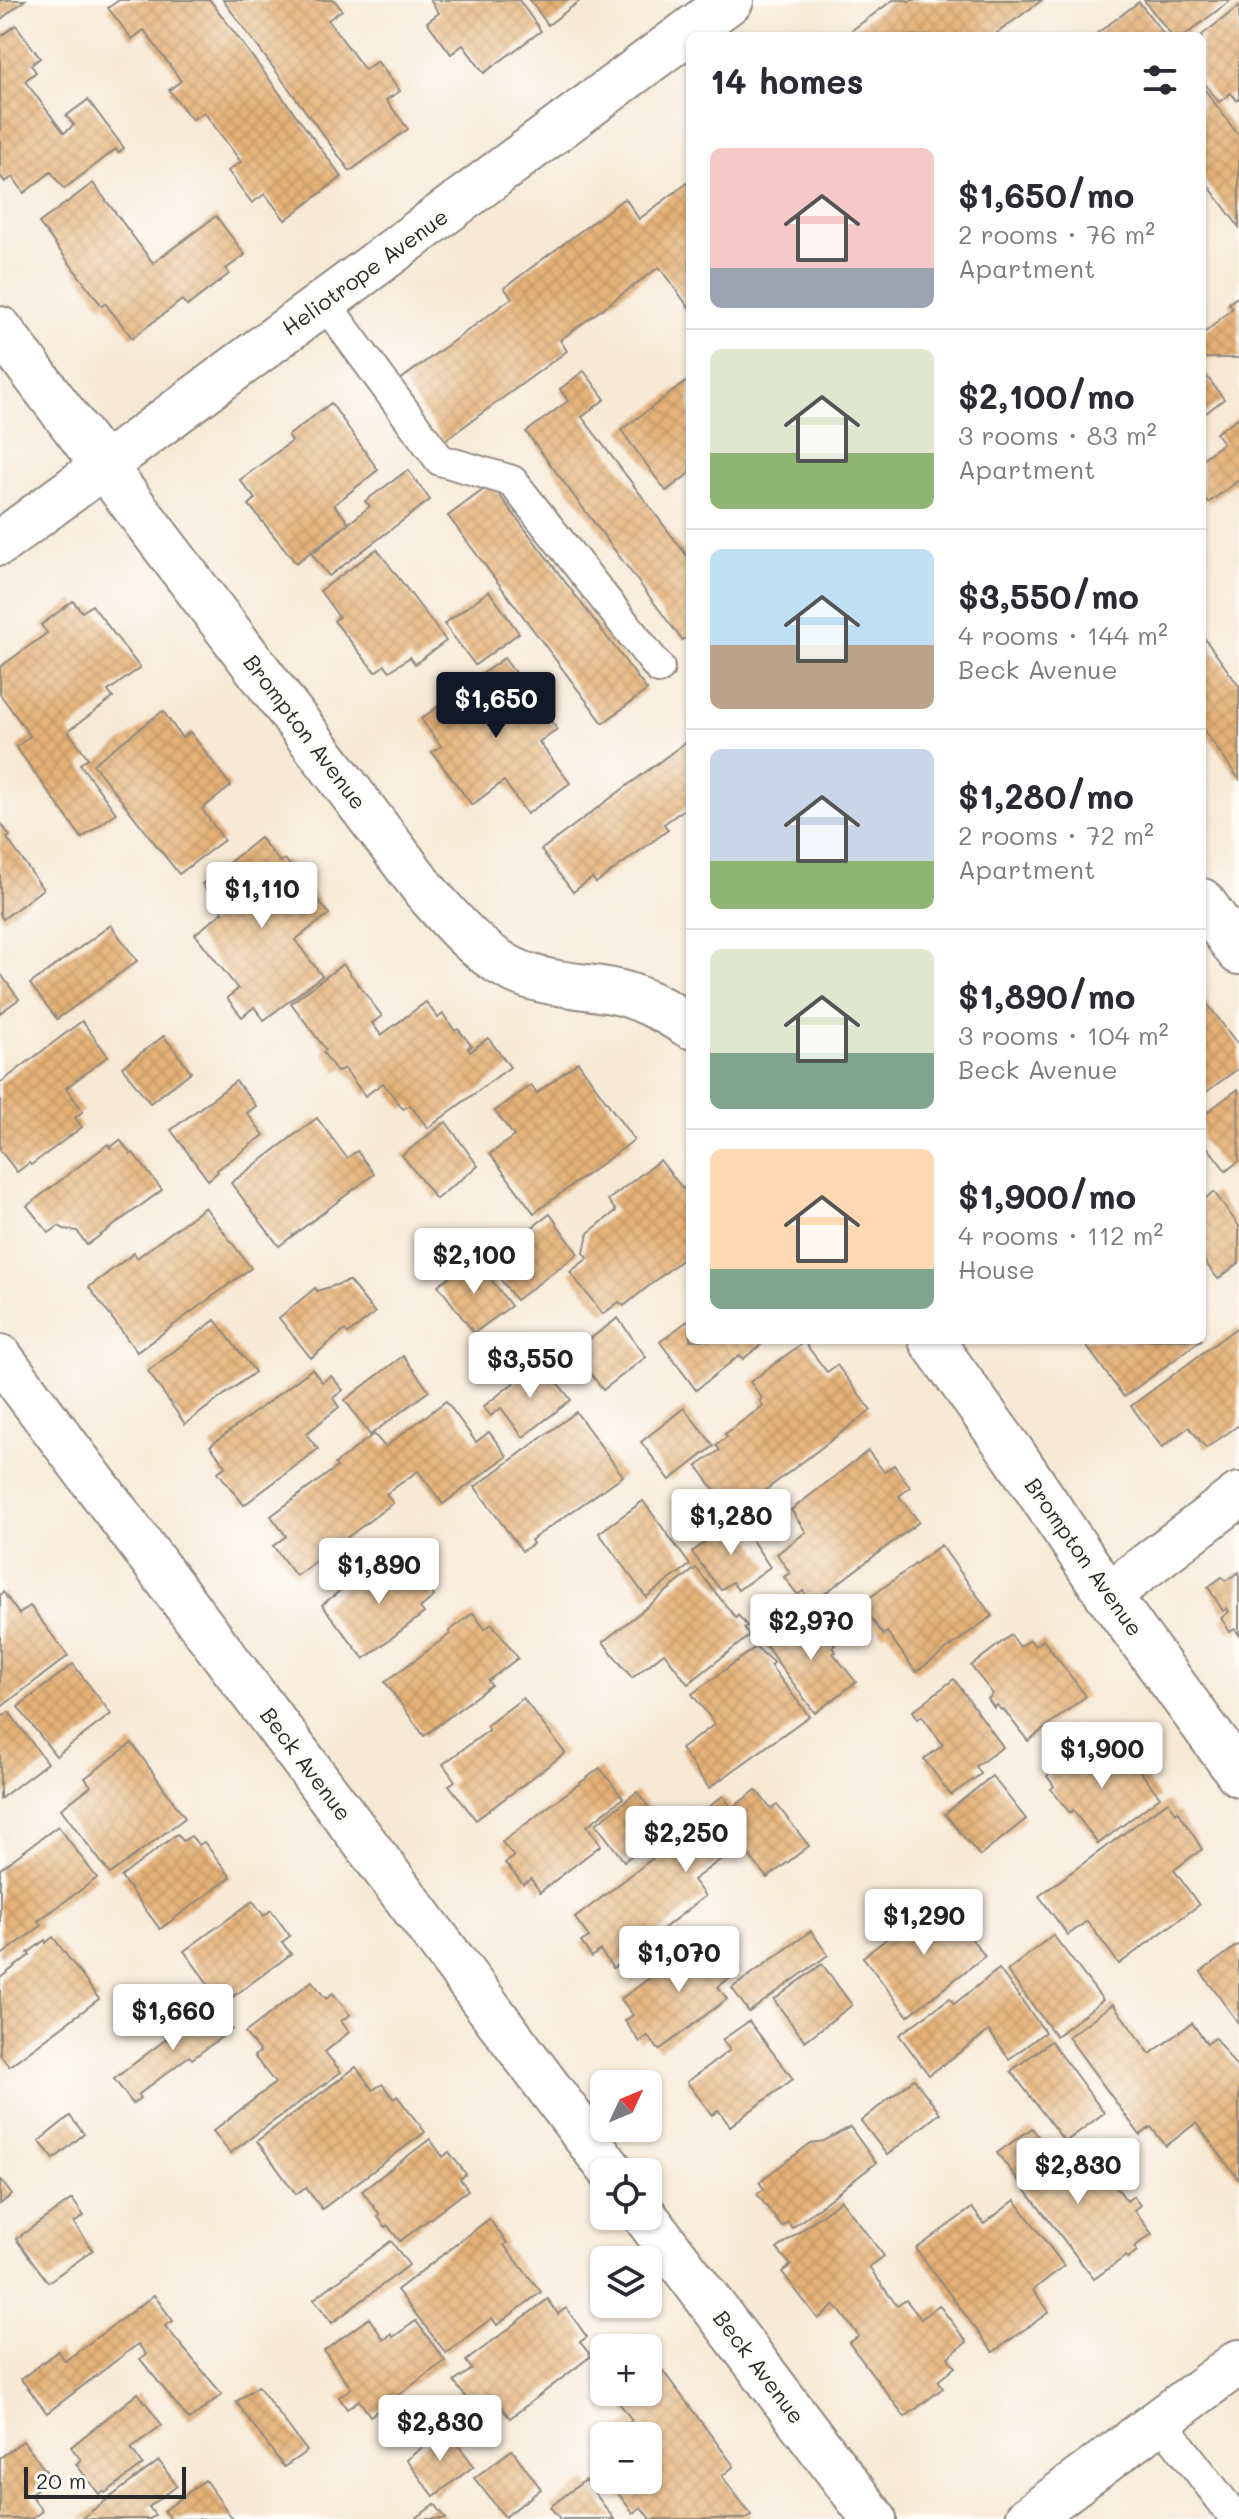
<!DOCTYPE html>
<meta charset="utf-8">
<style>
:root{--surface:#fff;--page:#f2f2f3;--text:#2b2b33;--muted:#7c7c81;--line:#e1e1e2;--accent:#111827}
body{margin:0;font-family:Mali,sans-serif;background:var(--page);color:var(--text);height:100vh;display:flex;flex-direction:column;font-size:30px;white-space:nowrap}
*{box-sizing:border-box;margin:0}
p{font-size:26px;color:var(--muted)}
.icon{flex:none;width:44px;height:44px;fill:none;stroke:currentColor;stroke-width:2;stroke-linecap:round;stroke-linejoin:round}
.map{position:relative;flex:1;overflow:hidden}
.details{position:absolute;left:686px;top:32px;width:520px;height:1312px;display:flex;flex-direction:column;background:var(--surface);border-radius:12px;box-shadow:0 2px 6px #0004}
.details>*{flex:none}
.needle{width:52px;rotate:46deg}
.tools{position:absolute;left:590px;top:2070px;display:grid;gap:16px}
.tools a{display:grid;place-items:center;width:72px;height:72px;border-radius:12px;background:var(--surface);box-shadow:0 2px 6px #0004;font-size:40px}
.scale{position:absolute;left:24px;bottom:20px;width:162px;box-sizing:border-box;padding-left:8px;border:4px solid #2b2b2b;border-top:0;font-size:22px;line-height:28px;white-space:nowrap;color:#2b2b2b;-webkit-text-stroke:6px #fdfcf7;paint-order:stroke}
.price{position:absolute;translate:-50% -68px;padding:0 18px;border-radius:8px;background:#fff;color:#222;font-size:26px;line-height:52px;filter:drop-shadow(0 2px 4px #0008)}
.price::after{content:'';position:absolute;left:50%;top:48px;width:24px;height:18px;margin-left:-12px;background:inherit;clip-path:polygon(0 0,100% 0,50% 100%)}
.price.active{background:var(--accent);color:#fff}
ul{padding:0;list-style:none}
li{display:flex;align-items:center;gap:24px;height:200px;padding:0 24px}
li+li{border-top:2px solid var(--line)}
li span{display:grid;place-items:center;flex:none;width:224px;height:160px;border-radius:12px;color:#555}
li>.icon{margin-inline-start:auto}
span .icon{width:96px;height:96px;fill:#fffc;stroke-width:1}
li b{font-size:34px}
h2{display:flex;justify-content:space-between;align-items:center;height:96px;padding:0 24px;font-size:34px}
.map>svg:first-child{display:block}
.building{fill:url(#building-cross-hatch)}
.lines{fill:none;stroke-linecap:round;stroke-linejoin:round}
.service-casing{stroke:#928a80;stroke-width:34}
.minor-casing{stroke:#928a80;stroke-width:48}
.tertiary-casing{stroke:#928a80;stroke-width:48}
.service{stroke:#fff;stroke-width:30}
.minor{stroke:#fff;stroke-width:44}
.tertiary{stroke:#fff;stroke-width:44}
.labels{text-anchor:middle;stroke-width:6;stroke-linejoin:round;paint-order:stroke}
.street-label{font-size:22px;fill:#2b2b2b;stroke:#fdfcf7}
</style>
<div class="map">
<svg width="1239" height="2519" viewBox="0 0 1239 2519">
<defs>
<pattern id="building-cross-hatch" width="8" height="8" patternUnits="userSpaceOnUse" patternTransform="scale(2)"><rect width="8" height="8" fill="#e5b176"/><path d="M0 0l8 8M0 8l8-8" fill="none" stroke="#c59866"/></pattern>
</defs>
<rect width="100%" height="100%" fill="#fdfcf7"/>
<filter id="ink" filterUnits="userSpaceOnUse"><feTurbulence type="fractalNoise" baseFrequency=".0125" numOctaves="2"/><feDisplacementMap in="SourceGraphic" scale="16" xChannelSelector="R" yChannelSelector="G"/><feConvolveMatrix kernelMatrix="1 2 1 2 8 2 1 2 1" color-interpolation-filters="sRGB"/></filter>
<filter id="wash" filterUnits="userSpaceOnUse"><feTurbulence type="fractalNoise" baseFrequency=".006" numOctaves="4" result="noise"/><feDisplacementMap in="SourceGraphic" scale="32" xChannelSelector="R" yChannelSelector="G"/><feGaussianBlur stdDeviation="1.8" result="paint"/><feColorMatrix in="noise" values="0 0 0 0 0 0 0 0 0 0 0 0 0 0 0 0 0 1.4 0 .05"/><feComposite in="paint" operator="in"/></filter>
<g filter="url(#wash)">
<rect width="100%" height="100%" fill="#f8e9d6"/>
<g id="blocks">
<!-- building -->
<g class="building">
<path d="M0,0H25L0,20Z"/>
<path d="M119,0H210L342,177L285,220L265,194L252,203L228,171L241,162L204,112L192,120L169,90L181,81L144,30L132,39L108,8Z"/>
<path d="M223,0H334L342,10L328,20L365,70L377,61L400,91L386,100L408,129L350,171Z"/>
<path d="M430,0H519L541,31L484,73L463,45L451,54L427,22L439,13Z"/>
<path d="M530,0H581L548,25Z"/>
<path d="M893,0H907L909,2L912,0H1042L993,36H844Z"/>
<path d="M1144,0H1231L1184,36H1172Z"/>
<path d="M1139,2L1165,36H1098L1096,34Z"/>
<path d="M1239,6V99L1237,101L1231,93L1219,102L1202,80V35Z"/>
<path d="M16,25L40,58L31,65L36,72L25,81L64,133L74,125L66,116L88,100L124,148L118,153L116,149L64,189L51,172L24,193L13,177L5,182L0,176V37Z"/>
<path d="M1202,86L1239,136V227L1202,177Z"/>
<path d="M690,181V309L659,267L560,340L567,351L444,441L400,380L512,298L504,288L625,198L639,219Z"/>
<path d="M93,183L153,263L216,216L245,255L226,269L229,274L187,306L182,300L132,338L105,303L102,306L39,223Z"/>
<path d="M1239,296V358H1204L1202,335L1233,308L1229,303Z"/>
<path d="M1202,370L1224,399L1202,416Z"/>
<path d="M584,371L605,399L582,417L690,560V635L682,640L526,432L568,401L560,389Z"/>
<path d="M690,379V473L666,491L621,430Z"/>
<path d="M331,403L378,470L334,505L349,523L296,563L249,505L255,499L240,480L292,441L288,436Z"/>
<path d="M1239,417V480L1208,503L1202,494V459L1223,443L1216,433Z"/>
<path d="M408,470L430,500L329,576L312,554L370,506L365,501Z"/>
<path d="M491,484L647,690L603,723L448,516Z"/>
<path d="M377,549L446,641L415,664L410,657L390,671L385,665L375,672L334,621L339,617L320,591Z"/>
<path d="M489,591L519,633L475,665L444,624Z"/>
<path d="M73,601L82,612L92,605L140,668L108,691L113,698L68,731L88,758L80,764L116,813L82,838L16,747L30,736L0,694V667L47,633L41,625Z"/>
<path d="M1202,635L1239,686V779L1202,728Z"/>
<path d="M504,658L557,729L539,742L570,783L527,814L504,781L472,805L432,752L441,746L421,719Z"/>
<path d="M163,711L182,738L190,732L231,786L202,809L224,840L179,874L93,764Z"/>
<path d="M690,739V805L664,824L668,830L596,883L592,878L573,892L541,850Z"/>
<path d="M0,822L10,836L7,838L43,889L3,919L0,914Z"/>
<path d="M260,838L280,862L285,859L329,914L295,940L322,976L264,1020L254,1007L242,1017L227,998L238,989L195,934L223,912L202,884Z"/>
<path d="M111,925L137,961L57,1019L30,984Z"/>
<path d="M343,964L382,1016L372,1023L381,1035L426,1002L438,1018L443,1014L455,1031L458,1029L472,1046L468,1048L470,1052L488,1038L510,1067L428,1128L410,1105L403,1109L383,1083L365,1096L344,1068L337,1072L323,1052L326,1050L291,1003Z"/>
<path d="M0,973L19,999L0,1013Z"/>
<path d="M1205,1001L1239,1046V1068L1202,1095V1003Z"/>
<path d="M82,1021L108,1056L66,1088L83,1111L75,1118L82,1127L31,1165L29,1163L17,1172L0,1150V1083Z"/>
<path d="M164,1036L191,1072L150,1103L122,1067Z"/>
<path d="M578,1062L634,1140L534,1213L490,1154L514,1136L495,1111L531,1085L537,1093Z"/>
<path d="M236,1081L256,1106L247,1113L264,1135L217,1170L218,1172L208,1180L171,1130Z"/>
<path d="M1238,1089L1239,1161L1226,1171L1202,1140V1116Z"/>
<path d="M317,1118L347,1158L357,1151L374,1174L279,1246L231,1183Z"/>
<path d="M446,1122L478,1166L436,1199L402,1155Z"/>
<path d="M120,1140L131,1154L133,1153L162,1190L87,1245L77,1231L64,1229L59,1226L49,1233L27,1206L108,1144L110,1148Z"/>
<path d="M660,1160L683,1189L690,1184V1253L624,1306L619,1302L603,1314L570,1272L588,1258L584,1253L588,1233L616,1211L608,1200Z"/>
<path d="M1214,1192L1239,1226V1263L1218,1279L1202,1258V1201Z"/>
<path d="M205,1207L251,1268L137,1352L89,1287L134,1253L137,1258Z"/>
<path d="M550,1214L578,1254L516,1300L487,1261Z"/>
<path d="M475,1258L511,1306L474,1333L438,1285Z"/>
<path d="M349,1281L375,1313L348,1334L345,1330L311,1358L279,1318L315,1288L317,1291Z"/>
<path d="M618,1318L646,1357L603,1390L586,1367L573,1376L562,1360Z"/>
<path d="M690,1319V1340H767L743,1359L740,1355L696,1390L660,1342Z"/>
<path d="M215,1320L255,1372L185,1424L148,1371Z"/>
<path d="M1239,1326V1425L1206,1448L1189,1427L1162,1447L1131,1406Z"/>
<path d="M1082,1340H1201L1124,1397Z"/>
<path d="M804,1342L827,1372L837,1365L871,1410L755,1498L752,1494L730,1511L697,1466L720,1450L716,1445L727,1437L725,1434L763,1406L760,1401L762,1398L750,1382Z"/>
<path d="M403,1356L429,1391L370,1435L345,1400Z"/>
<path d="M541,1361L571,1400L523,1437L501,1408L491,1416L483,1407Z"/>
<path d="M312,1369L322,1382L331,1376L343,1390L333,1398L339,1407L306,1434L318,1449L244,1505L218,1472L226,1466L210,1446Z"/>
<path d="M446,1401L476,1442L489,1432L507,1456L443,1504L418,1471L386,1494L393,1503L296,1576L273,1546L286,1536L271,1516L337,1467L335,1464L374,1434L385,1447Z"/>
<path d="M684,1408L714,1446L670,1480L641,1442Z"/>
<path d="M576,1412L623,1476L531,1540L533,1544L522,1551L475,1487Z"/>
<path d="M868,1451L884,1472L894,1465L910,1487L899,1496L919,1522L812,1603L803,1591L798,1595L784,1577L790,1573L777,1554L806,1532L791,1510Z"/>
<path d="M643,1501L690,1565L646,1597L599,1533Z"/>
<path d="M737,1518L770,1567L738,1590L732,1582L721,1590L692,1552Z"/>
<path d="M941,1545L992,1616L916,1672L887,1632L883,1635L866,1610L869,1608L864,1602Z"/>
<path d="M403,1556L434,1596L420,1608L424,1613L364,1659L322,1605L365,1571L372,1580Z"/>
<path d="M696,1568L736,1618L738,1615L747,1626L744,1628L749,1636L688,1684L664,1653L632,1678L603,1642Z"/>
<path d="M1239,1572V1635L1235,1629L1230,1632L1221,1618L1229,1612L1227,1608L1223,1611L1208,1587L1222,1577L1225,1581Z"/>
<path d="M3,1592L19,1614L30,1606L68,1656L0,1708V1595Z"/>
<path d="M473,1613L485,1629L492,1624L518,1658L488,1681L491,1685L424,1736L385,1682L450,1634L449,1631Z"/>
<path d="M806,1615L809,1618L813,1616L835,1645L832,1647L836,1652L833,1653L856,1682L815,1713L765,1645Z"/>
<path d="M1011,1635L1020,1647L1030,1640L1035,1646L1043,1640L1086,1696L1028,1741L1003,1709L1001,1710L997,1705L994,1708L988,1699L993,1694L971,1666Z"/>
<path d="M756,1647L774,1663L770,1665L809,1716L709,1788L681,1749L715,1724L692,1694Z"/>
<path d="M73,1664L111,1714L56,1756L18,1707Z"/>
<path d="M954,1679L1003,1747L976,1766L981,1774L951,1795L924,1759L943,1745L922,1716L918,1719L913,1711Z"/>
<path d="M523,1698L565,1753L476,1820L449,1785L455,1781L443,1764L489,1730L486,1726Z"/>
<path d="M9,1712L47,1763L0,1799V1718Z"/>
<path d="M1096,1737L1116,1764L1127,1755L1160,1797L1098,1844L1073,1810L1070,1813L1051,1789L1054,1786L1047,1776Z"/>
<path d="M132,1743L185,1818L110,1874L61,1809L91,1786L85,1778Z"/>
<path d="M600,1768L623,1798L587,1826L601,1845L540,1892L531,1879L523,1884L505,1863L514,1857L502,1842Z"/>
<path d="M992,1776L1026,1819L980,1856L945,1814Z"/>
<path d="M756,1790L771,1809L777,1805L809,1846L767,1878L736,1838L723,1848L728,1854L693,1880L705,1896L613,1968L600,1950L592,1957L581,1942L589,1937L575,1918L661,1852L660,1849L696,1821L694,1818L723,1796L732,1808Z"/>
<path d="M637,1792L666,1830L624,1861L596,1824Z"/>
<path d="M1168,1801L1176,1813L1178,1811L1202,1849L1174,1870L1199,1905L1119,1964L1087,1921L1068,1935L1039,1896Z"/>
<path d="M58,1826L97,1878L38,1921L41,1926L0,1956V1869Z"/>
<path d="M177,1834L183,1841L191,1836L199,1845L204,1842L231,1877L160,1929L121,1877Z"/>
<path d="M940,1898L985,1956L908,2016L863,1957Z"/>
<path d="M253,1901L264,1916L271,1910L290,1936L282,1942L291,1954L223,2004L184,1951Z"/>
<path d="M811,1931L828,1955L749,2012L732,1988Z"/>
<path d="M1053,1935L1103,2000L1056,2036L1007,1971Z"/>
<path d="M53,1937L99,1999L9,2066L0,2054V1978L30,1955L28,1953L45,1940L46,1943Z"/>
<path d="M714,1937L739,1971L718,1987L727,1999L659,2050L648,2036L640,2042L625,2021L633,2015L621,1999L689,1949L692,1954Z"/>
<path d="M1239,1944V2024L1201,1972Z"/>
<path d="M822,1964L852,2005L805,2041L774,2000Z"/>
<path d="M999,1969L1045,2032L1009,2059L989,2031L929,2075L899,2035L950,1998L954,2004Z"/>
<path d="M312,1981L326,1999L333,1993L350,2015L341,2021L349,2032L325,2052L341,2072L230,2153L213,2131L275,2083L254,2056L260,2052L245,2033Z"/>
<path d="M212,2004L232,2029L192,2059L189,2056L138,2095L140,2098L133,2104L114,2079Z"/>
<path d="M1113,2004L1150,2054L1192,2023L1207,2044L1215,2038L1239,2070V2180L1196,2123L1166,2146L1151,2127L1140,2135L1068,2037Z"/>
<path d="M749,2021L793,2079L730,2126L718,2110L712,2115L687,2082L730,2050L722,2040Z"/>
<path d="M1051,2041L1104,2113L1065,2142L1011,2071Z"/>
<path d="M356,2067L373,2090L382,2084L394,2099L397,2096L425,2132L322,2209L306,2187L296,2194L257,2141Z"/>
<path d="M914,2079L940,2113L887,2155L861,2121Z"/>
<path d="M70,2116L84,2134L54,2159L39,2141Z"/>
<path d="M850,2127L876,2163L792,2228L788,2222L782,2227L757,2194L764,2189L759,2182L811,2143L824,2141Z"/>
<path d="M1032,2128L1056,2159L1047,2166L1057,2179L1062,2176L1068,2185L1098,2163L1127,2201L1133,2196L1140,2205L1134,2210L1152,2234L1134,2247L1137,2251L1128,2258L1126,2256L1094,2279L997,2153Z"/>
<path d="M430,2139L443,2157L449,2152L466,2174L460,2179L468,2190L400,2241L387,2225L385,2227L378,2217L380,2215L362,2191Z"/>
<path d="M0,2179L12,2195L0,2204Z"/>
<path d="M72,2199L84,2216L74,2223L93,2250L48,2282L16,2239Z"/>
<path d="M841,2200L884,2256L869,2267L897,2306L906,2300L921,2319L939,2305L967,2342L948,2357L955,2367L938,2381L943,2388L905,2417L849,2343L859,2336L835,2305L818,2319L782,2272L791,2265L777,2249Z"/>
<path d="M1015,2200L1064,2266L1033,2290L1049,2312L993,2352L916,2249L972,2208L984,2224Z"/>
<path d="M489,2219L507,2243L504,2245L541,2292L497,2325L492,2318L446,2353L397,2290Z"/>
<path d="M391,2241L409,2265L332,2323L314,2299Z"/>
<path d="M154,2295L173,2321L165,2326L222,2394L189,2420L140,2359L146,2354L138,2344L47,2413L21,2379L58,2351L65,2361Z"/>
<path d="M548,2299L558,2314L566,2308L587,2337L580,2342L591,2356L510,2418L492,2396L475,2409L454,2382L472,2369L466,2361Z"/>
<path d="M369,2318L384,2340L391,2334L393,2337L416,2321L445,2361L370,2416L359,2400L347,2409L339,2397L351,2388L324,2351Z"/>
<path d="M663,2371L734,2466L722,2476L751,2515L745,2519H650L641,2507L633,2513L618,2493L636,2480H648L649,2471L648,2436H622L618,2430L632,2420L620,2404L635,2392H648V2382Z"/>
<path d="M258,2386L307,2451L284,2467L236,2402Z"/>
<path d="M138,2393L162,2425L131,2448L143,2465L105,2493L103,2491L99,2494L76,2464L81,2460L71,2447Z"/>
<path d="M446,2429L474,2466L434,2496L406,2460Z"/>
<path d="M23,2441L51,2478L30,2494L42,2511L31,2519H0V2458Z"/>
<path d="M512,2450L541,2489L505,2517L474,2478Z"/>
<path d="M159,2461L177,2486L149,2507L155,2515L150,2519H81Z"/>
<path d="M205,2480L233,2519H170L164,2511Z"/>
<path d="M585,2480L614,2519H560L550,2507Z"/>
<path d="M435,2504L446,2519H415Z"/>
</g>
</g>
</g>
<g filter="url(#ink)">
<use href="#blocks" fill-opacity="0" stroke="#928a80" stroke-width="2"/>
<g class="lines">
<defs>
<g id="service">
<path d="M324,302L440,460L512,481L659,668"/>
<path d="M1160,2420L1236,2519"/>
</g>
<g id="minor">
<path d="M0,329L427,893C453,923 483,958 520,973C550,985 581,985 612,991C640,996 666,1011 690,1026"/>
<path d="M0,543L731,0"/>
<path d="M1202,901L1239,952"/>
<path d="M931,1340L1014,1455L1108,1595L1239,1774"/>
<path d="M0,1357L612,2172"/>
<path d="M1108,1595L1239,1495"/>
<path d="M645,2216L874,2519"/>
</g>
<path id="tertiary" d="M1027,2519L1239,2362"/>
</defs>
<!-- service casing -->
<use href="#service" class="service-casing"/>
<!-- minor casing -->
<use href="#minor" class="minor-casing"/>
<!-- tertiary casing -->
<use href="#tertiary" class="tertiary-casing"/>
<!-- service -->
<use href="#service" class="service"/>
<!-- minor -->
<use href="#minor" class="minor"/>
<!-- tertiary -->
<use href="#tertiary" class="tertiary"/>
</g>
</g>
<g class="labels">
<!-- street labels -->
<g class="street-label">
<text transform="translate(365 272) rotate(-36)" y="8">Heliotrope Avenue</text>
<text transform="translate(305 732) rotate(53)" y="8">Brompton Avenue</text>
<text transform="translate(1084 1557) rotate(55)" y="8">Brompton Avenue</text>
<text transform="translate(306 1764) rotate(53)" y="8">Beck Avenue</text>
<text transform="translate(759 2367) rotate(53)" y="8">Beck Avenue</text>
</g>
</g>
</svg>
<div class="tools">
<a><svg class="needle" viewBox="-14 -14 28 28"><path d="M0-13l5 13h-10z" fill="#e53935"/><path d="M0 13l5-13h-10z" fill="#7c7c81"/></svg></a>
<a><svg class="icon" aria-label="locate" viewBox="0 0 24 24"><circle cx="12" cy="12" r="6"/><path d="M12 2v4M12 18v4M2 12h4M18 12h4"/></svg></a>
<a><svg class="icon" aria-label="layers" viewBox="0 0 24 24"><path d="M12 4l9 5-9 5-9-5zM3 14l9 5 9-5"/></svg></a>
<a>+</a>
<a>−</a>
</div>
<div class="scale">20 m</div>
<b class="price active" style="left:496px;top:740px">$1,650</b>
<b class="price" style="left:262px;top:930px">$1,110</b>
<b class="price" style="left:474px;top:1296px">$2,100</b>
<b class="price" style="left:530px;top:1400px">$3,550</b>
<b class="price" style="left:731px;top:1557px">$1,280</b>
<b class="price" style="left:379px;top:1606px">$1,890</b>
<b class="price" style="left:811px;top:1662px">$2,970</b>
<b class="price" style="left:1102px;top:1790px">$1,900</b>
<b class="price" style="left:686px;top:1874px">$2,250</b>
<b class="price" style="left:924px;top:1957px">$1,290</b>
<b class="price" style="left:679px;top:1994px">$1,070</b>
<b class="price" style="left:173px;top:2052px">$1,660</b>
<b class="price" style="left:1078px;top:2206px">$2,830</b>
<b class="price" style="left:440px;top:2463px">$2,830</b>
<section class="details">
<h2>14 homes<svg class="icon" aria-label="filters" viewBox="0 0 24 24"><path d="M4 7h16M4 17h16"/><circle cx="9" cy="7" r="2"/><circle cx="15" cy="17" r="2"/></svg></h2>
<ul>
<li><span style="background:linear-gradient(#f6c9c9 75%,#9aa5b1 0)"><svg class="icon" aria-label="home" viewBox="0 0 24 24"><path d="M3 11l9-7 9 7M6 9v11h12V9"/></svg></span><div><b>$1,650/mo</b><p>2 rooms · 76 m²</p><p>Apartment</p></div></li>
<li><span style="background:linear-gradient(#dfe7d0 65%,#8fb573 0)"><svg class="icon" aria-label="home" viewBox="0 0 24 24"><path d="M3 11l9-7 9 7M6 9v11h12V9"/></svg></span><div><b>$2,100/mo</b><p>3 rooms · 83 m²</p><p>Apartment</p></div></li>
<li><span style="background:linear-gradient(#bfe0f5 60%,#b9a48a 0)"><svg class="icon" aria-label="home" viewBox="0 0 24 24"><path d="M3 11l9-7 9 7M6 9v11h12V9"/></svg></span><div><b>$3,550/mo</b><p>4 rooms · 144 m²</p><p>Beck Avenue</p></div></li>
<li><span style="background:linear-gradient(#c9d6e8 70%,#8fb573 0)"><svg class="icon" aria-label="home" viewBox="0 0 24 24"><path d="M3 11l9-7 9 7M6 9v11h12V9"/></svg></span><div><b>$1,280/mo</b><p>2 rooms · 72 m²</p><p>Apartment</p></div></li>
<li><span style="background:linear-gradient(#dfe7d0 65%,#7fa58c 0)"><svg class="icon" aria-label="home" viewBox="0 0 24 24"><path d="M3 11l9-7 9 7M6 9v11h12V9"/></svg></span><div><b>$1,890/mo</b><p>3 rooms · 104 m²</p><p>Beck Avenue</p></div></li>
<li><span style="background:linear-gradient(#ffd9b3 75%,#7fa58c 0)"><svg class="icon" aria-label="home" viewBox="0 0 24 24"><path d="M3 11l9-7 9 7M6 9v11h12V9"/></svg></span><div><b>$1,900/mo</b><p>4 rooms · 112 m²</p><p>House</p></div></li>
</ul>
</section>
</div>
